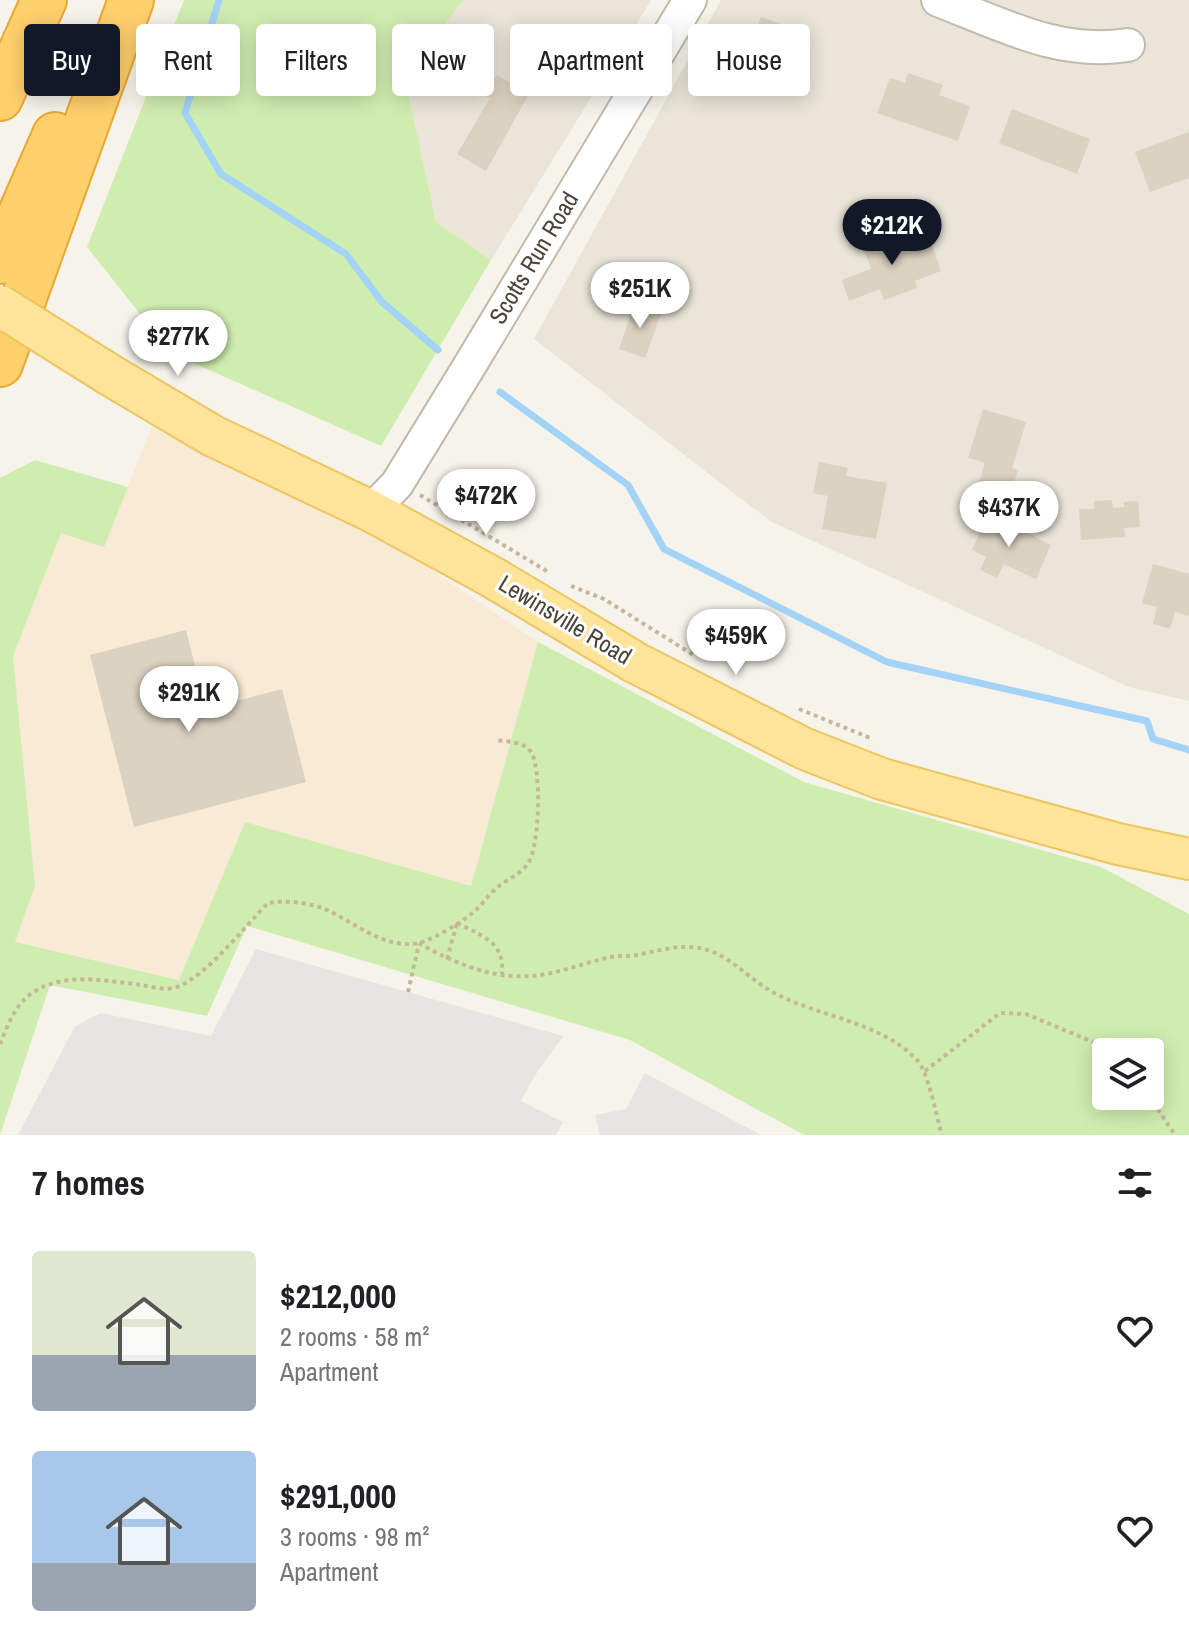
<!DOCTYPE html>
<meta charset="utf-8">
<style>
:root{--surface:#fff;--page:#f6f6f6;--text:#202124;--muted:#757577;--accent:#111827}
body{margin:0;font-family:"Archivo Narrow",sans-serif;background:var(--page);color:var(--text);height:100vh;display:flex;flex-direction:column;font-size:30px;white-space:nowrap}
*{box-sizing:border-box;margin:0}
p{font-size:26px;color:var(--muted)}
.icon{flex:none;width:44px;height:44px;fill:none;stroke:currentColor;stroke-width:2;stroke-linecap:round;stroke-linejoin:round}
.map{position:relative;height:1135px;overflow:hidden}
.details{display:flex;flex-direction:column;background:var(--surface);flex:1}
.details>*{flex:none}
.guide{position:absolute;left:24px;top:24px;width:1142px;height:72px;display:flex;gap:16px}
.fabs{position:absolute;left:1092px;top:1038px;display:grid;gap:16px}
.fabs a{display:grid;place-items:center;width:72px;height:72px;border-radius:8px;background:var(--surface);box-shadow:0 4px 20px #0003;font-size:40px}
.price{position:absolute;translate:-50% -68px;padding:0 18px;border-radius:28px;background:#fff;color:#222;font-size:26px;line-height:52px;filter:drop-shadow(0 2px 4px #0008)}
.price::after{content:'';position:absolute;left:50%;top:48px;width:24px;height:18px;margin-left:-12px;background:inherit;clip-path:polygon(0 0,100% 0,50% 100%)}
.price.on{background:var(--accent);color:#fff}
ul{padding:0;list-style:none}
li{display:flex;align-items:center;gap:24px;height:200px;padding:0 32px}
li span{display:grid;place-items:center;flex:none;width:224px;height:160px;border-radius:8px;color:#555}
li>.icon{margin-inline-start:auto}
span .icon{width:96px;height:96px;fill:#fffc;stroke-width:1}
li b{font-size:34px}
h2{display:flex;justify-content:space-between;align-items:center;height:96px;padding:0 32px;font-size:34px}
.tag{padding:0 28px;border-radius:8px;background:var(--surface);box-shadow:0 4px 20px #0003;font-size:28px;line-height:72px}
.tag.on{background:var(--accent);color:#fff}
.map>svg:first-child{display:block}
.residential{fill:#eae5d8}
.commercial{fill:#f8ead5}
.green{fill:#d0edb0;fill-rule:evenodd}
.parking{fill:#e7e5e2}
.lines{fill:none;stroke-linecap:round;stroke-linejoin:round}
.stream{stroke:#a3d3f6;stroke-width:7}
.building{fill:#dcd2c1}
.minor-casing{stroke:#c2bbac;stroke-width:36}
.major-casing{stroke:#edc561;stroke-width:44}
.highway-casing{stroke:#e9a831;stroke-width:48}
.path{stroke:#c5b79c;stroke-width:4;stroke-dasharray:4 4;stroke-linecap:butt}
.minor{stroke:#fff;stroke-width:32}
.major{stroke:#ffe49a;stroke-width:40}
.highway{stroke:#ffd06c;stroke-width:44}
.major-bridge-casing{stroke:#edc561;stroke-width:44;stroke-linecap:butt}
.major-bridge{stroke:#ffe49a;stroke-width:40}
.labels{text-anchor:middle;stroke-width:6;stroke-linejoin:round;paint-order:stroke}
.street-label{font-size:24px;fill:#4b4337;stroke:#fff}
</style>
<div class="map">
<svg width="1189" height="1135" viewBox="0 0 1189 1135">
<rect width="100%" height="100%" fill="#f6f3ea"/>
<!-- residential -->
<g class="residential">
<path d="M463,0H651L491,260L436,222L405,78Z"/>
<path d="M721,0H1189V701L1129,687L770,521L534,339Z"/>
</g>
<!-- commercial -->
<path class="commercial" d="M156,416L292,476L538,642L471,887L245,822L180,980L15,942L35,885L13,656L61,532L104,546Z"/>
<!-- green -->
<g class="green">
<path d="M184,0H463L405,78L436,222L491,260L381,446L171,353L87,247Z"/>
<path d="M35,460L128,487L104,547L61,533L13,656L35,886L15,942L179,980L245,822L471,886L538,642L804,782L1101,867L1189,914V1135H804L630,1040L247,926L207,1016L50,985L0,1135V478ZM1150,1052V1096H1106V1052Z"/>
</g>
<!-- parking -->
<g class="parking">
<path d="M256,949L563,1036L534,1077L521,1101L563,1122L556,1135H18L75,1026L101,1013L211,1036Z"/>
<path d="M645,1073L761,1135H600L595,1115L626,1109Z"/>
</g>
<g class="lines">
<!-- stream -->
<g class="stream">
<path d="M219,0L185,113L221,174L346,254L382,302L438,350"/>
<path d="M500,392L628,485L664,549L887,662L1147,721L1153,739L1189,750"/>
</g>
</g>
<!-- building -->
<g class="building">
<path d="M761,17L810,34L797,71L748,54Z"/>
<path d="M908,73L943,85L939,95L970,106L958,141L877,113L890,78L905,83Z"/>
<path d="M497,75L529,94L486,171L457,154L490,98L485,96Z"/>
<path d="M1012,109L1090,139L1077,174L999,143Z"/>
<path d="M1189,132V178L1150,192L1135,152Z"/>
<path d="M886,229L892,248L929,236L941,271L915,281L917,288L884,300L880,289L849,301L842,280L871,269L860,238Z"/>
<path d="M635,302L662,311L645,358L619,349Z"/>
<path d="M983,409L1026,422L1012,468L1018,470L1011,492L979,482L985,463L968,458Z"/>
<path d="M819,462L848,468L846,476L887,483L876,539L822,529L828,496L813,493Z"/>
<path d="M1112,500L1113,508L1124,507V502L1138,501L1140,527L1124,528L1125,537L1081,540L1079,509H1094V501Z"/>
<path d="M988,514L1051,545L1036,579L1004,564L997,578L980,570L986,557L972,550Z"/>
<path d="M1153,564L1189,574V616L1175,612L1170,629L1153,624L1157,607L1142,603Z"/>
<path d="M186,630L206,709L282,689L306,782L134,827L90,655Z"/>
</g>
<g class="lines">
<defs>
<g id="minor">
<path d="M938,0C1001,24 1059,56 1128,45"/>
<path d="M371,511L397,484L467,370L690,0"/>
</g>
<path id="major" d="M110,375L213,436L371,511L492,577L636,663L805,749L882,779L1118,844L1189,859"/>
<g id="highway">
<path d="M0,98L44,0"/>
<path d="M0,261L55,135"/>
<path d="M0,364L131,0"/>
</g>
</defs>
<!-- minor casing -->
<use href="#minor" class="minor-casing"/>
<!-- major casing -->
<use href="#major" class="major-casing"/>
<!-- highway casing -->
<use href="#highway" class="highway-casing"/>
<!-- path -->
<g class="path">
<path d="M420,495L550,573"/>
<path d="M571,586L604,599L695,656"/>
<path d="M799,709L873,739"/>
<path d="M457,923C482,936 505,942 502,974"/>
<path d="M419,943C456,965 502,983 546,974C569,970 589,961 611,957C619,955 628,957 636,955C654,952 672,946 690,947C723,948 743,974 769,990C815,1017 879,1020 917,1060C929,1073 936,1116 942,1135"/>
<path d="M447,959L457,923"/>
<path d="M408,992L419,944"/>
<path d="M0,1044C6,1030 12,1012 23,1001C52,970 103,980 141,985C152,987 166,991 177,987C207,976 245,926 268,903C285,900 305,902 322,908C353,920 382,950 419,943C434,939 466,920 477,909C484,902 490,893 498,887C507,879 519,875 527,865C540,849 542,769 531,752C523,741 509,742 497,740"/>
<path d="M925,1071L1000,1013L1026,1014L1117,1052"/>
<path d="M1149,1096L1175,1135"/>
</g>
<!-- minor -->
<use href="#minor" class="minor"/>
<!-- major -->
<use href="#major" class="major"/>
<!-- highway -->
<use href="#highway" class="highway"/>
<defs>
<path id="major-bridge" d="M0,306L110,375"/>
</defs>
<!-- major-bridge casing -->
<use href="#major-bridge" class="major-bridge-casing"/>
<!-- major-bridge -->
<use href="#major-bridge" class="major-bridge"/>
</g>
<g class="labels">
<!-- street labels -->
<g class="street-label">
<text transform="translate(534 258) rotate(-59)" y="8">Scotts Run Road</text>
<text transform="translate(565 620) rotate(31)" y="8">Lewinsville Road</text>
</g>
</g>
</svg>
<div class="fabs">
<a><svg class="icon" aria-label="layers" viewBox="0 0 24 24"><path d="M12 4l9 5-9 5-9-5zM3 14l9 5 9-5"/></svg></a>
</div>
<b class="price on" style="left:892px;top:267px">$212K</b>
<b class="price" style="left:640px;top:330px">$251K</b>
<b class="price" style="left:178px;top:378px">$277K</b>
<b class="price" style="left:486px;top:537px">$472K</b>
<b class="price" style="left:1009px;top:549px">$437K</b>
<b class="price" style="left:736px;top:677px">$459K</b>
<b class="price" style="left:189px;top:734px">$291K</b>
<div class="guide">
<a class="tag on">Buy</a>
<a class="tag">Rent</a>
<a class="tag">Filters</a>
<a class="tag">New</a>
<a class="tag">Apartment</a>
<a class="tag">House</a>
</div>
</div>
<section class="details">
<h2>7 homes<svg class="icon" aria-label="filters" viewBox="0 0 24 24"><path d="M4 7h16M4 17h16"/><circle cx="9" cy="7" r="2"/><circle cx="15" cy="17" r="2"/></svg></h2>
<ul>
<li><span style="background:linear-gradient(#dfe7d0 65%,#9aa5b1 0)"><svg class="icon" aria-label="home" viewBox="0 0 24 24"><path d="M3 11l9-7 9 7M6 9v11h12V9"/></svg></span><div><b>$212,000</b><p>2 rooms · 58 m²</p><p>Apartment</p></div><svg class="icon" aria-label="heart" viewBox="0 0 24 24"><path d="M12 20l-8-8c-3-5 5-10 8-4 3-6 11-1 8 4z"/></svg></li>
<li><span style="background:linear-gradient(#a9c7e8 70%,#9aa5b1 0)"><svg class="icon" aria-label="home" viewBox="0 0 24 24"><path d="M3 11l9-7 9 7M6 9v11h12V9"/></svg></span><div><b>$291,000</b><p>3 rooms · 98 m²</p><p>Apartment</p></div><svg class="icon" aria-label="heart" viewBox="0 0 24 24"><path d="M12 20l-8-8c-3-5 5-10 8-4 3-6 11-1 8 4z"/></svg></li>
</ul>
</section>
